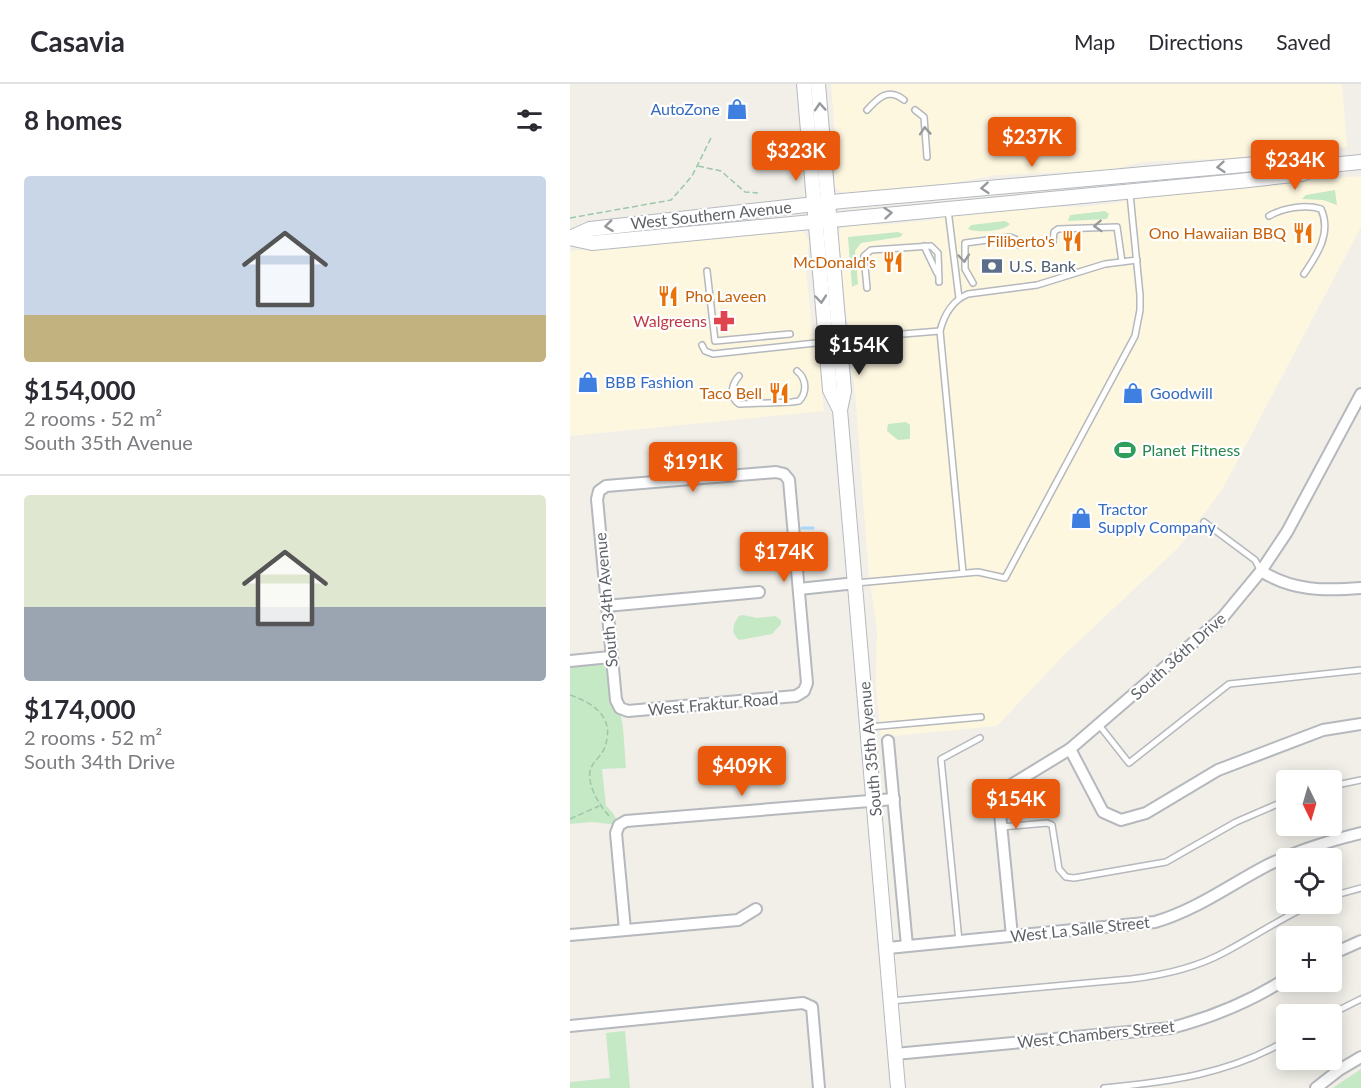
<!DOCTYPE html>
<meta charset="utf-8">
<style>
:root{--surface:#fff;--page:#f2f2f3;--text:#2b2b33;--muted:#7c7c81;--line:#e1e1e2;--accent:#ea580c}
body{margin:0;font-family:Lato,sans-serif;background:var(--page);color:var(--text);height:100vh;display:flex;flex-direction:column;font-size:22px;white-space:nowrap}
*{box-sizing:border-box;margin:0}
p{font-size:20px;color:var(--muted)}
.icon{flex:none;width:33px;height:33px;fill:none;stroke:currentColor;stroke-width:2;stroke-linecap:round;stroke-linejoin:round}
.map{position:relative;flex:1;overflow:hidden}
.drawer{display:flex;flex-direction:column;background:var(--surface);width:570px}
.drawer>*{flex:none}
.needle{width:39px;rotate:175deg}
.controls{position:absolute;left:706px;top:686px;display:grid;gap:12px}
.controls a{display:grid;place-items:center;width:66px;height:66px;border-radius:6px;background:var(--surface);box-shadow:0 3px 15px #0003;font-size:30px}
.price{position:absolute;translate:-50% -51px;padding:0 14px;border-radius:6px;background:var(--accent);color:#fff;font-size:20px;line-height:39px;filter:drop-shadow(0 2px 3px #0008)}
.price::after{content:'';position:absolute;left:50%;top:36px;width:18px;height:14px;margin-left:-9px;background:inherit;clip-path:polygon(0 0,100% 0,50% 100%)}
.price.on{background:#222;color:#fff}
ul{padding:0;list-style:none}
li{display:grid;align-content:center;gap:12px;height:318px;padding:0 24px}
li+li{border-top:2px solid var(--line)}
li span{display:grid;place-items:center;height:186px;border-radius:6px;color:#555}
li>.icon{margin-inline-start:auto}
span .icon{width:108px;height:108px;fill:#fffc;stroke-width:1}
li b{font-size:26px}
h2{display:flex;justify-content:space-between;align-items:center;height:72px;padding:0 24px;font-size:26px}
header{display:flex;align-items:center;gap:36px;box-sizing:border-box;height:84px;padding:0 30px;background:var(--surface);border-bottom:2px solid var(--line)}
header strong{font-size:28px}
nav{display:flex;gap:33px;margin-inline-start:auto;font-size:21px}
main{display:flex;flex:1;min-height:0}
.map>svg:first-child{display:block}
.commercial{fill:#fef7e0}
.green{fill:#c5e8c5}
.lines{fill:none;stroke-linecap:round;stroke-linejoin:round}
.stream{stroke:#aadaff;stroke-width:3}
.service-casing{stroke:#b5b8bc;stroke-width:8}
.minor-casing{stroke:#b5b8bc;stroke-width:14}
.secondary-casing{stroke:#b6babf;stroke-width:16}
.path{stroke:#9cc7a9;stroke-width:1.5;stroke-dasharray:6 3;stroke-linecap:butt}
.service{stroke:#fff;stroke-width:5}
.minor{stroke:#fff;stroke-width:10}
.secondary{stroke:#fff;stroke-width:14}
.oneway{stroke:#979a9d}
.labels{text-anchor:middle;stroke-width:4.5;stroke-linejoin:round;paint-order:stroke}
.shop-label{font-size:16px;fill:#366cbe;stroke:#fff;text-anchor:start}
.street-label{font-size:16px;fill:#5f6368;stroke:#fff}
.food-label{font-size:16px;fill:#c56008;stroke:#fff;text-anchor:end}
.service-label{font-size:16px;fill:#4e5e75;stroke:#fff;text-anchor:start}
.health-label{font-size:16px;fill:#be3a42;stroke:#fff;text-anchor:end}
.leisure-label{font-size:16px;fill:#27864d;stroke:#fff;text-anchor:start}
</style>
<header>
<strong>Casavia</strong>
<nav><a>Map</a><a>Directions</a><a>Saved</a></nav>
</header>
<main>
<section class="drawer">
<h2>8 homes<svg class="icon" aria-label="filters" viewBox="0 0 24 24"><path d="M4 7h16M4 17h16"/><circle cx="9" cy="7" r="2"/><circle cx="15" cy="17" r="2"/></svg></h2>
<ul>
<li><span style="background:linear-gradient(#c9d6e8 75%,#c2b280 0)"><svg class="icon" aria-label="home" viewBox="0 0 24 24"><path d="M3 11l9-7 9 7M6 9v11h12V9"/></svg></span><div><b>$154,000</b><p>2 rooms · 52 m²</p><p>South 35th Avenue</p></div></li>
<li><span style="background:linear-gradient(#dfe7d0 60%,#9aa5b1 0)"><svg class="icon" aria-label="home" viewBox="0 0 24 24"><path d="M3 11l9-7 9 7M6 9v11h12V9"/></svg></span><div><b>$174,000</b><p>2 rooms · 52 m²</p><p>South 34th Drive</p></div></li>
</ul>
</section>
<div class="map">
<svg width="791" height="1004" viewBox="0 0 791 1004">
<rect width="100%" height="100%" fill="#f1efe8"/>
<!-- commercial -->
<g class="commercial">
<path d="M261,0H772L777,63L661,74L571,78L540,86L427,91L366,102L276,110L266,105L264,98L266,63Z"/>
<path d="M791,92V143L652,406L609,463L493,572L427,642L311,653L306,601L307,547L298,482L285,306L268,156L270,145L279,139L310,141L363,136L390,129L454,123H512L545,119L573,112Z"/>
<path d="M225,144L234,148L239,157L236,186L242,245L249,275L254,327L0,352V167Z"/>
</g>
<!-- green -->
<g class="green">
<path d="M765,106L767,121L753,116L732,115L736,111Z"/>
<path d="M535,127L539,130L537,135L498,137L500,131Z"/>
<path d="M435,137L440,140C433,148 406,149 398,145L401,141Z"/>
<path d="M328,148L333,150L330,153L291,159L285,167L288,200L282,203L278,153Z"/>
<path d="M336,338L340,341V355L328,356L317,347L318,340Z"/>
<path d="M173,531L187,534L205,532L211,536V540L202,550L169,556C160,548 163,540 169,532Z"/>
<path d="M40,573L53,644L56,684L32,685L36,722L43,729L49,741L21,738L0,740V577Z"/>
<path d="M55,947L60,1004H0V998L40,994L36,949Z"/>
<path d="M791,985V1004H763Z"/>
</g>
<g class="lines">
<!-- stream -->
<path class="stream" d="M232,444H243"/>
<defs>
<g id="service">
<path d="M297,26C308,14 318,3 334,16"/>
<path d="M345,26L354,33L357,73"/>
<path d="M378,126L389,214"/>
<path d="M699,132C713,124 735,120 751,125C762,149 747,171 734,190"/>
<path d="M483,158L484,148L488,145L547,143L552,178"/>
<path d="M354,162L367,189"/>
<path d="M137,187L145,257L220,250"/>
<path d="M403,199L395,185V159L440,153L445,155L449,161"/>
<path d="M297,204L294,172L301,166L361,162L368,169L369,198"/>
<path d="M270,255L370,247"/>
<path d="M132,261L135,267L143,270L255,258"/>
<path d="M169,292C161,301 159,313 169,320L222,318L229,317C237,309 237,295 227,287"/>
<path d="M634,438L685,476L691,487"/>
<path d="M393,489L370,247C374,231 383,216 398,210L467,201L535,180L567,176"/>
<path d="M286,499L408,488L435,494L565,252L570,226V211L560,110"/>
<path d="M529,641L559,679L659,600L791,586"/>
<path d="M299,643L411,633"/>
<path d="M762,702L791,696"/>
<path d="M431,743L477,739L482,741L489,785L496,793L504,794L596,778L666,738L717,716"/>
<path d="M762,812L791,804"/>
<path d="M389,857L371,675L410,654"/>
<path d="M321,917L561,895C594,891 626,884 655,868C685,852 713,833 744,819"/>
<path d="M761,930L791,915"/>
<path d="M534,1004C598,998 660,990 717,956"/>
</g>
<g id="minor">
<path d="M206,388L214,390L219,396L237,599L234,607L226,612L58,627L50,624L46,616L27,415L29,407L36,402Z"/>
<path d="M691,487C723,507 754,507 791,504"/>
<path d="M229,505L286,499"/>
<path d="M36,522L189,508"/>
<path d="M0,577L40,573"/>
<path d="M318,657L337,862"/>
<path d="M500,665L533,728L551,736L576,729L648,686L753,646L791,640"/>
<path d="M55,846L46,749L49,741L56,737L324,715"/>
<path d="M0,851L168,836L186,825"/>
<path d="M442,852L428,709L500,665L653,533L691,487L717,448L791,310"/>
<path d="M318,864L585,838C626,826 658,802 696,782C726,767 758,757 791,749"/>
<path d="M762,870L791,857"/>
<path d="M0,942L233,919L242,923L249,1004"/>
<path d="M325,970L601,944C643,933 680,918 717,894"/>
<path d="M746,1004L769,986L791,973"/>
</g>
<g id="secondary">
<path d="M234,0L260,306L270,326"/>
<path d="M248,0L274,307L270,326L328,1004"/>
<path d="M0,154L22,159L669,97L732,90L750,82L791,78"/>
<path d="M0,154L20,145L272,117L731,76L750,82"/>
</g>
</defs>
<!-- service casing -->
<use href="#service" class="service-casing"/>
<!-- minor casing -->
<use href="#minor" class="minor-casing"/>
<!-- secondary casing -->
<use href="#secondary" class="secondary-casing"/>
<!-- path -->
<g class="path">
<path d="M224,52L227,65"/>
<path d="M128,82L151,87L175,108L188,109"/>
<path d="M0,134L101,116L122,92L141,54"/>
<path d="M0,611C26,620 46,635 34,665C31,672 24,677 21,684C15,700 31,724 41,734"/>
<path d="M0,735L29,722"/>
</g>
<!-- service -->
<use href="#service" class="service"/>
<!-- minor -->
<use href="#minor" class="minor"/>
<!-- secondary -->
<use href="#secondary" class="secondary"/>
</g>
<!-- one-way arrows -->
<defs><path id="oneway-chevron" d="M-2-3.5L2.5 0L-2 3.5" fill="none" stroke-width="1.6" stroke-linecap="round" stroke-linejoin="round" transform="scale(1.5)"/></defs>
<g class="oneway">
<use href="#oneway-chevron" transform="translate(250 23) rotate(-94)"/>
<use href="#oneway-chevron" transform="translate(355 47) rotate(-94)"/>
<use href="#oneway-chevron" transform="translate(651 83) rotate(175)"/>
<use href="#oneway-chevron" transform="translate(415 104) rotate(175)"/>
<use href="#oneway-chevron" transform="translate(318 129) rotate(-5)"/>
<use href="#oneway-chevron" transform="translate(39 142) rotate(173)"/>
<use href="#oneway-chevron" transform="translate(528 142) rotate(176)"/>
<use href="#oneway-chevron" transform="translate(394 174) rotate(85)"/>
<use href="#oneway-chevron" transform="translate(251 215) rotate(85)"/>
</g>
<!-- icons -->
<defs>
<symbol id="shop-bare" viewBox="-9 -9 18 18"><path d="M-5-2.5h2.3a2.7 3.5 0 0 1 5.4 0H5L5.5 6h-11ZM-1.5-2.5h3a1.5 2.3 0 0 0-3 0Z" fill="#3f7fe0" stroke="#fff" stroke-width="2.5" paint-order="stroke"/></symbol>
<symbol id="restaurant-bare" viewBox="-9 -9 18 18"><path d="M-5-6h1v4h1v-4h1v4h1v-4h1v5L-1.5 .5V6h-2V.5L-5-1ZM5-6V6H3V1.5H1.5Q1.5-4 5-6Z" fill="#e8710a" stroke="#fff" stroke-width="2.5" paint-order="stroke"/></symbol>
<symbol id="bank-bare" viewBox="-9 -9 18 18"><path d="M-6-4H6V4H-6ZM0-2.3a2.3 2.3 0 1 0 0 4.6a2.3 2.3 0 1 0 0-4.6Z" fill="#5c6f8a" stroke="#fff" stroke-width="2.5" paint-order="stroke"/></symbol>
<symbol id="pharmacy-bare" viewBox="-9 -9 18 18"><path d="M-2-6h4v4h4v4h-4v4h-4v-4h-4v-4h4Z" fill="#e0444e" stroke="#fff" stroke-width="2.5" paint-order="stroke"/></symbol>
<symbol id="stadium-bare" viewBox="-9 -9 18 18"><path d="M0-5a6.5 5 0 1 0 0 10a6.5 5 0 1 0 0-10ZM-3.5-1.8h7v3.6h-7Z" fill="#2e9e5b" stroke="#fff" stroke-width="2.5" paint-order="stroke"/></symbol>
</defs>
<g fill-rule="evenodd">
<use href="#shop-bare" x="152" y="10" width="30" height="30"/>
<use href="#restaurant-bare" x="718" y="134" width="30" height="30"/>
<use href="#restaurant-bare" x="487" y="142" width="30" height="30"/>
<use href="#restaurant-bare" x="308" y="163" width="30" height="30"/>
<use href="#bank-bare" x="407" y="167" width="30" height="30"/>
<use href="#restaurant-bare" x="83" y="197" width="30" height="30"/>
<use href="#pharmacy-bare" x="139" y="222" width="30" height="30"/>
<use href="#shop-bare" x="3" y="283" width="30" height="30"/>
<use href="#restaurant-bare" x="194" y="294" width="30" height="30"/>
<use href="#shop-bare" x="548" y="294" width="30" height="30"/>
<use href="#stadium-bare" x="540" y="351" width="30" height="30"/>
<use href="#shop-bare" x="496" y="419" width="30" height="30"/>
</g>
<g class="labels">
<!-- shop labels -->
<g class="shop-label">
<text x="150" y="31" text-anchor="end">AutoZone</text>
<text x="35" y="304">BBB Fashion</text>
<text x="580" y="315">Goodwill</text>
<text x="528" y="431">Tractor<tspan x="528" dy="18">Supply Company</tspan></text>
</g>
<!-- street labels -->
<g class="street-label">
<text transform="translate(141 131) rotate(-6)" y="6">West Southern Avenue</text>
<text transform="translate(36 516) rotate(-95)" y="6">South 34th Avenue</text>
<text transform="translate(608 572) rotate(-42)" y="6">South 36th Drive</text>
<text transform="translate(143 620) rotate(-5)" y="6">West Fraktur Road</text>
<text transform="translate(300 665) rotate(-95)" y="6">South 35th Avenue</text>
<text transform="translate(510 845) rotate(-6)" y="6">West La Salle Street</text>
<text transform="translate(526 950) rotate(-6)" y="6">West Chambers Street</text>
</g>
<!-- food labels -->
<g class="food-label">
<text x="716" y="155">Ono Hawaiian BBQ</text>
<text x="485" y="163">Filiberto's</text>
<text x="306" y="184">McDonald's</text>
<text x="115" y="218" text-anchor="start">Pho Laveen</text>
<text x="192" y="315">Taco Bell</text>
</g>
<!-- service labels -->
<g class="service-label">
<text x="439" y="188">U.S. Bank</text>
</g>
<!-- health labels -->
<g class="health-label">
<text x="137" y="243">Walgreens</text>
</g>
<!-- leisure labels -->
<g class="leisure-label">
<text x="572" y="372">Planet Fitness</text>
</g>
</g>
</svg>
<div class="controls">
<a><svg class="needle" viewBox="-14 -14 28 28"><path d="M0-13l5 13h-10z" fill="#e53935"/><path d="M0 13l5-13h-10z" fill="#7c7c81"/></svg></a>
<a><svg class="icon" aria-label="locate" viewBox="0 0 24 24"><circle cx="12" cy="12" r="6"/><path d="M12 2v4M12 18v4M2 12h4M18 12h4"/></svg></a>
<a>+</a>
<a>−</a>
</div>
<b class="price" style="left:462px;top:84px">$237K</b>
<b class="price" style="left:226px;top:98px">$323K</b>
<b class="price" style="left:725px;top:107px">$234K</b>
<b class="price on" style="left:289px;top:292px">$154K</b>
<b class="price" style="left:123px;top:409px">$191K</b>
<b class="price" style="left:214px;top:499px">$174K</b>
<b class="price" style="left:172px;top:713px">$409K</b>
<b class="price" style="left:446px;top:746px">$154K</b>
</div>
</main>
